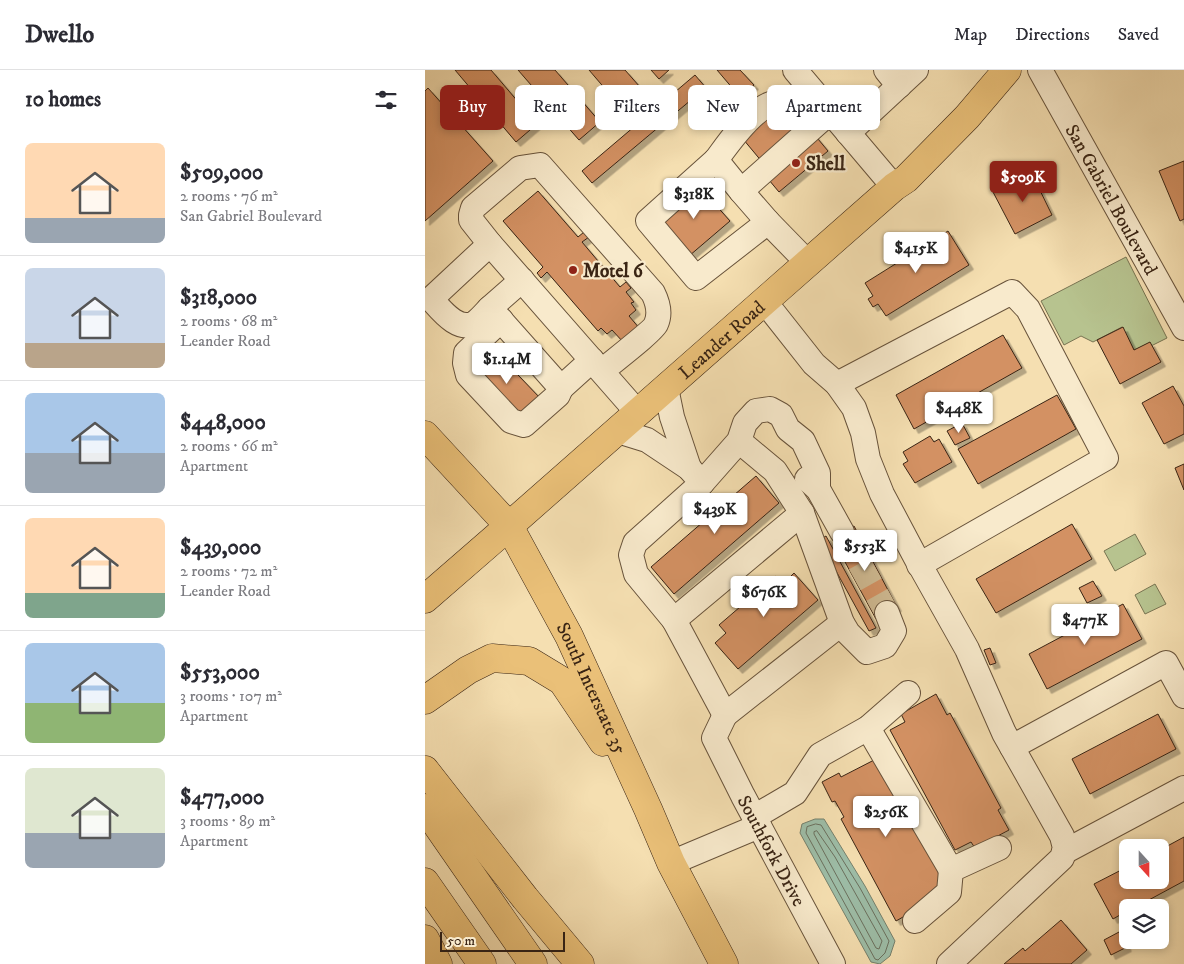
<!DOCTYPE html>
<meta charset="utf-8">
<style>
:root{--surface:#fff;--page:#f7f7f7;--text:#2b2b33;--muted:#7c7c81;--line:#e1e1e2;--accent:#8f2418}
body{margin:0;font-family:"IM FELL DW Pica",serif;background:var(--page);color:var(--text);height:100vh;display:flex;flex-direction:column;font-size:19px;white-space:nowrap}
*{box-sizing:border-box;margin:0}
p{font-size:16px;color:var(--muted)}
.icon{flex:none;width:28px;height:28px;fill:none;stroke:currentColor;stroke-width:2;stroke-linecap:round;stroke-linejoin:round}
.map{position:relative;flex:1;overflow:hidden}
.side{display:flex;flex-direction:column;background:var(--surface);width:425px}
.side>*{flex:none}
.banner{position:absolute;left:15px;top:15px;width:475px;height:45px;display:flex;gap:10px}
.needle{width:32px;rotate:159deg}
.tools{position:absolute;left:694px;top:769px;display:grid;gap:10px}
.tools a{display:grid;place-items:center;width:50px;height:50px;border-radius:8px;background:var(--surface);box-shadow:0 2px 8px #0003;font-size:25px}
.scale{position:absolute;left:15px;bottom:12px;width:125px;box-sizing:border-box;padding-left:5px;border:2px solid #392414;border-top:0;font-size:14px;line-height:18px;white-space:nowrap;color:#392414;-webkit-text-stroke:4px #f8eacc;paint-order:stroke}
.price{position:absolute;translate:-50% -42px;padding:0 11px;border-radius:5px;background:#fff;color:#222;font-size:16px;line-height:32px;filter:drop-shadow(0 1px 2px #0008)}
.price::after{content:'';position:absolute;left:50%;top:30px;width:15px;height:11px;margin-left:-8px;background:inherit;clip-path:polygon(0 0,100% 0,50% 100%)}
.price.on{background:var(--accent);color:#fff}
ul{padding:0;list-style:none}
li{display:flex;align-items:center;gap:15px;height:125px;padding:0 25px}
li+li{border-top:1px solid var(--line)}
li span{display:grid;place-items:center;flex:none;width:140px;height:100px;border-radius:8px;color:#555}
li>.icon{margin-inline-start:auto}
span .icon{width:60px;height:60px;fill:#fffc;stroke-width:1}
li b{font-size:21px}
h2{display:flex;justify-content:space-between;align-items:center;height:60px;padding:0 25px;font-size:21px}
.tag{padding:0 18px;border-radius:8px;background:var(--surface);box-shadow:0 2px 8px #0003;font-size:18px;line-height:45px}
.tag.on{background:var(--accent);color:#fff}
header{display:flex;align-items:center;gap:30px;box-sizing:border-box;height:70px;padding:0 25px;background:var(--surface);border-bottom:1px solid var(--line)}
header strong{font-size:24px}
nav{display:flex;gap:28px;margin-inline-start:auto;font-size:18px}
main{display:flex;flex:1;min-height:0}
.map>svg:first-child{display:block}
.green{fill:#b7c38f;stroke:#787452}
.water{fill:#9dbda7;stroke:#75806c}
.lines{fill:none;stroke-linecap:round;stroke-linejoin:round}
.shore{stroke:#6b705e;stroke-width:1}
.building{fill:#d39163;stroke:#392414;filter:url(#shadow)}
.minor-tunnel{stroke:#cfba92;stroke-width:24;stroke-dasharray:24 12;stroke-linecap:butt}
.minor-casing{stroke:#68533b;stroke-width:26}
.major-casing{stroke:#392414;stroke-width:29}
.highway-casing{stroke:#392414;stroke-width:29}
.minor{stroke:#f8eacc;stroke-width:24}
.major{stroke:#eac078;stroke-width:28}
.highway{stroke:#eac078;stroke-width:28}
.poi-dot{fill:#8f2418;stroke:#f8eacc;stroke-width:2}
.labels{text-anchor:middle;stroke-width:4.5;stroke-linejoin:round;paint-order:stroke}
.poi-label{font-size:19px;font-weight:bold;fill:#392414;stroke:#f8eacc;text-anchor:start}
.street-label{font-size:19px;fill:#392414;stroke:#f8eacc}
</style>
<header>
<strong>Dwello</strong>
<nav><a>Map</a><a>Directions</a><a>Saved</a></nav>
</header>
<main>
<section class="side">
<h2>10 homes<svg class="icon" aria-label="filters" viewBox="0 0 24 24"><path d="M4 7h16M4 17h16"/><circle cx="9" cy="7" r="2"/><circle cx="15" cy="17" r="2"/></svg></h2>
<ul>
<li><span style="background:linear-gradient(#ffd9b3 75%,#9aa5b1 0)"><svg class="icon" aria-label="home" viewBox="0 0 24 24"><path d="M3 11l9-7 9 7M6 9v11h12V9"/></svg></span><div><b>$509,000</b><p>2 rooms · 76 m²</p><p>San Gabriel Boulevard</p></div></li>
<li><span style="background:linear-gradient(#c9d6e8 75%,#b9a48a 0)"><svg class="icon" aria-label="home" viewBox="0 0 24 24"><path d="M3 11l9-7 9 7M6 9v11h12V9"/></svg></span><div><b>$318,000</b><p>2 rooms · 68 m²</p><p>Leander Road</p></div></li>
<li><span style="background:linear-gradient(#a9c7e8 60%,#9aa5b1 0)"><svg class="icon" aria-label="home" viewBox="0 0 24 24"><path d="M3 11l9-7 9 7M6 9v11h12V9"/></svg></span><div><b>$448,000</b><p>2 rooms · 66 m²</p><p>Apartment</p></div></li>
<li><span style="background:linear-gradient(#ffd9b3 75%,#7fa58c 0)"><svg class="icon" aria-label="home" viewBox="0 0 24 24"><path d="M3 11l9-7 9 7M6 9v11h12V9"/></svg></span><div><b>$439,000</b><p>2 rooms · 72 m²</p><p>Leander Road</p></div></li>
<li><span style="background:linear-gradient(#a9c7e8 60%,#8fb573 0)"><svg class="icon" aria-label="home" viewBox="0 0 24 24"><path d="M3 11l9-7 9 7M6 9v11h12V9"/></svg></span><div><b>$553,000</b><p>3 rooms · 107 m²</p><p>Apartment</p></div></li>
<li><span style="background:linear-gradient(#dfe7d0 65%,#9aa5b1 0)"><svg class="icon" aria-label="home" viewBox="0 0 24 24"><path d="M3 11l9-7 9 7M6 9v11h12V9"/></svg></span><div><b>$477,000</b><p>3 rooms · 89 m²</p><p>Apartment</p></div></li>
</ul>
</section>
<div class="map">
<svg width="759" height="894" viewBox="0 0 759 894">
<defs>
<filter id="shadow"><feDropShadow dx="4.5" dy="4.5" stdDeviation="0" flood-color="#0004"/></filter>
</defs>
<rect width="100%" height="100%" fill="#f5dfb1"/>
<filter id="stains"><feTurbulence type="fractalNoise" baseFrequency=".004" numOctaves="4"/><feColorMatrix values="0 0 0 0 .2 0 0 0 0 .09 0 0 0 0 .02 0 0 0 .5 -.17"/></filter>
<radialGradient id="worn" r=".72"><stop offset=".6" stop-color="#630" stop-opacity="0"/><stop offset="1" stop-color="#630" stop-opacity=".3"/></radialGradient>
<!-- green -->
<g class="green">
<path d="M701,187L742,268L726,276L709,280L697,257L668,272L656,266L639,275L616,231Z"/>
<path d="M710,464L721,484L690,501L679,481Z"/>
<path d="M730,514L741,534L720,544L710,525Z"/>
</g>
<!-- water -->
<path class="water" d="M390,749H399L440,816L470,871L465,886L455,894L446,892L375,763L377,754Z"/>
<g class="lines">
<!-- shore -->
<g class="shore">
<path d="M391,754L396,755L435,818L464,871L460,883L453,890L450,889L381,763L382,757Z"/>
<path d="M392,761L410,787L457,871L454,879L451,878L389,764V762Z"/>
</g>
</g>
<!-- building -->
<g class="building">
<path d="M30,0H66L112,54L91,72Z"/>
<path d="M93,0H130L175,52L154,70Z"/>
<path d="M164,0H200L215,17L194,35Z"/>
<path d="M226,0H244L234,9Z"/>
<path d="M292,0H315L329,15L315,27Z"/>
<path d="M270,5L300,40L285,52L266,30L167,113L157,101Z"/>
<path d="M3,18L68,91L0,151V21Z"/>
<path d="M355,38L375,61L338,93L318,69Z"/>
<path d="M388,63L403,81L354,122L339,104Z"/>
<path d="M759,91V149L755,151L734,101Z"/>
<path d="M606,102L627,145L590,164L568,122Z"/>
<path d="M273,115L305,151L264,186L233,149Z"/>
<path d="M113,121L153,167L159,162L164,167L157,172L195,217L201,212L206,218L201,222L209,232L206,233L211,240L204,246L215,259L199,273L187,260L182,264L176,258L173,261L122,202L116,208L112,203L118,197L78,151Z"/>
<path d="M523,161L544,195L461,246L453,234L448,237L443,229L448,226L440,213Z"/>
<path d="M698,257L709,280L725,272L736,292L695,314L672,270Z"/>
<path d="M578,265L597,298L489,359L471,325Z"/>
<path d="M70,281L116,329L95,349L49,301Z"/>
<path d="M748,316L759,336V364L739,374L717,333Z"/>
<path d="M632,325L651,359L553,414L533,379Z"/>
<path d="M537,353L545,368L530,375L522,361Z"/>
<path d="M505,366L509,372L514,369L527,392L490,413L478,394L483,391L478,382Z"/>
<path d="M759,394V420L750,398Z"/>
<path d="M331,406L354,433L249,524L226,497Z"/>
<path d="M647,454L667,489L571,543L551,509Z"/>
<path d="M429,456L472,537L451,549L407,468Z"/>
<path d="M401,466L451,558L444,561L394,470Z"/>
<path d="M369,503L393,530L313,599L290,573L301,563L294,555L351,506L358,514Z"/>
<path d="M668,511L677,526L662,533L654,518Z"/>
<path d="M698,534L717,569L622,619L604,584Z"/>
<path d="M565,578L571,593L565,595L559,580Z"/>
<path d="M511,624L522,645L525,643L576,738L573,740L584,760L550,778L546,772L530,780L465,660L480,652L476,644Z"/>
<path d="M733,644L751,679L665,724L647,689Z"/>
<path d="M453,688L521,814L508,830L471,851L416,749L419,747L410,731L407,732L397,712L414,703L416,707Z"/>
<path d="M759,767V811L709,838H702V841L688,849L669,814L702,797V810H735V780Z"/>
<path d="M636,850L662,880L646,894H579L598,878L600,881Z"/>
<path d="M694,862L702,877L686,885L679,870Z"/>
</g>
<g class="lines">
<!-- minor-tunnel -->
<path class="minor-tunnel" d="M417,462L462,543"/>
<defs>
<g id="minor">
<path d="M370,0L469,117"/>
<path d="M461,0L474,16"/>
<path id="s1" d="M615,0L759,258"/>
<path d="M423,63L491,0"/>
<path d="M291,90C304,73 336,23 363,33C369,35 381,52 386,58"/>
<path d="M316,121L291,90L223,151L271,208L343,152"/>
<path d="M383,193L343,152L316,121L405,42"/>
<path d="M97,210L65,238L136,318L167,290"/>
<path d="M340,232L389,294L412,314L429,338L438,363L443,389L457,424L492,490L542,579L579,663L637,766L640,778L637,788L524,894"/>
<path d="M65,238C61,242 56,248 51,252C34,264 16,240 6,229L65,174"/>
<path d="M76,250L41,283L40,293L43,305L86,351L99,355L133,325L136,318"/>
<path d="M177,301C186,293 228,261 231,254C236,243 233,233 228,223L115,95L95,98L48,138L46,145V150L65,174L213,343"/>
<path d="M412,314L587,222L603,239L681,388L494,495"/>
<path d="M241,318L247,347L264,398"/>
<path d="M193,361L222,370L264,398L277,413L210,473L206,485L211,504L249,550L377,443"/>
<path d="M314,371L350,401L377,443L417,553L423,563L442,582L460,576L469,561L462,543"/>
<path d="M382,409L393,419L417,462"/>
<path d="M277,413L314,371L320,353L331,341L345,339L356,345L363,359L378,371L393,403V419"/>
<path d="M249,550L300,645L417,553"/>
<path id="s2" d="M300,645L289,668L318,726L408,894"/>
<path d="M443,658L526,800"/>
<path d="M587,677L741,593L759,626"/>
<path d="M329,747L370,723L395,685L443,658L483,623"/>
<path d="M639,782L759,718"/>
<path d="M246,793L334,756"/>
<path d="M490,851L524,822L526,800L574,778"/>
</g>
<g id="major">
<path id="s3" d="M0,365L84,456L144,566L223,739L246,793L299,894"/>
<path id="s4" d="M0,529L84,456L469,117L481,109L542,47L582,0"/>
<path d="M0,630L43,600L67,588L104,591L137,611L178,672"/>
</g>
<g id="highway">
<path d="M0,700L100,828L155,894"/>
<path d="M0,738L108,894"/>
<path d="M0,812L57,894"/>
<path d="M0,869L13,894"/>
</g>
</defs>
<!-- minor casing -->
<use href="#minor" class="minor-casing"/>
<!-- major casing -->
<use href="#major" class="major-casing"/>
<!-- highway casing -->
<use href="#highway" class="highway-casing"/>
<!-- minor -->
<use href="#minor" class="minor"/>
<!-- major -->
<use href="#major" class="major"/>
<!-- highway -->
<use href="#highway" class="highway"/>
</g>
<!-- markers -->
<g class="poi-dot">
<circle cx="371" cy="93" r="5"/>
<circle cx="148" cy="200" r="5"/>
</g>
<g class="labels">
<!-- poi labels -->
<g class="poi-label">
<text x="381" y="100">Shell</text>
<text x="158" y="207">Motel 6</text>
</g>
<!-- street labels -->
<g class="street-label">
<text dy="7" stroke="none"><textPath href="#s1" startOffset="148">San Gabriel Boulevard</textPath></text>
<text dy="7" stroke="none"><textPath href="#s4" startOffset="394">Leander Road</textPath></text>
<text dy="7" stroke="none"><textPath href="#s3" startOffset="306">South Interstate 35</textPath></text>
<text dy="7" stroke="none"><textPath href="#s2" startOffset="152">Southfork Drive</textPath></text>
</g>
</g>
<rect width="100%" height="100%" filter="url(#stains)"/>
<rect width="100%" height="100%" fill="url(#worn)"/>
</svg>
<div class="tools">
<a><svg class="needle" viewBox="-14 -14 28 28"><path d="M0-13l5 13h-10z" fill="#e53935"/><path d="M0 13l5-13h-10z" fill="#7c7c81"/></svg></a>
<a><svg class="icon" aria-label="layers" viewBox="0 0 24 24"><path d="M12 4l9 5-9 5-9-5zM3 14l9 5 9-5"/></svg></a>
</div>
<div class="scale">50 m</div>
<b class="price on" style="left:598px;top:133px">$509K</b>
<b class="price" style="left:269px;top:150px">$318K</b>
<b class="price" style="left:491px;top:204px">$415K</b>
<b class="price" style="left:82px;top:315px">$1.14M</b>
<b class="price" style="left:534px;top:364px">$448K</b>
<b class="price" style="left:290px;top:465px">$439K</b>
<b class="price" style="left:440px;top:502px">$553K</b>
<b class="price" style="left:339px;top:548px">$676K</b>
<b class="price" style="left:660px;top:576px">$477K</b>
<b class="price" style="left:461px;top:768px">$256K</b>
<div class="banner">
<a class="tag on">Buy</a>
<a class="tag">Rent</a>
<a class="tag">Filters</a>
<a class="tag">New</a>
<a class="tag">Apartment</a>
</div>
</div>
</main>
